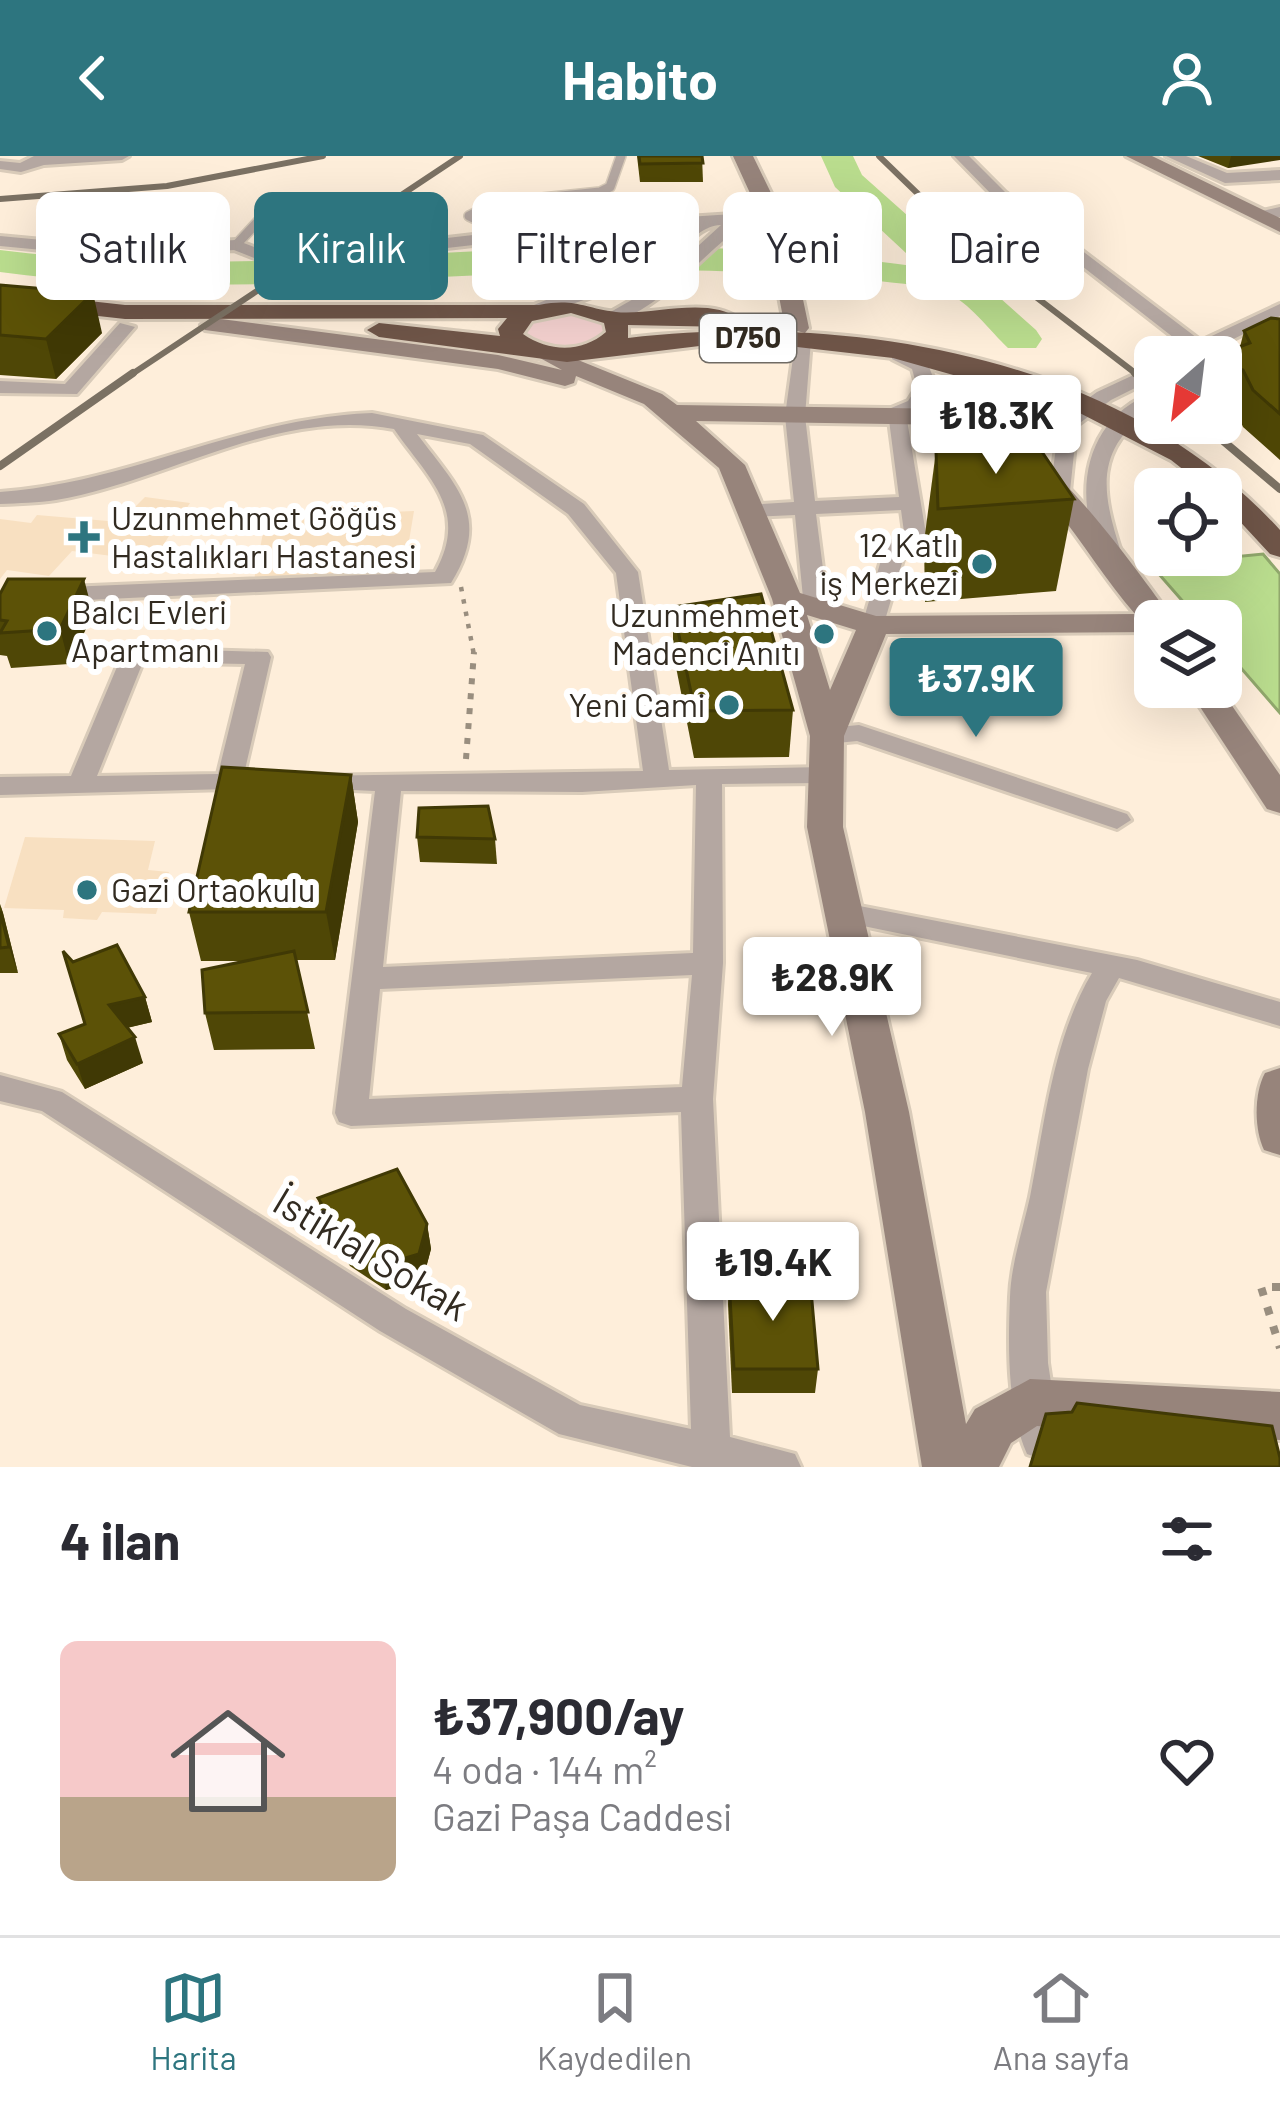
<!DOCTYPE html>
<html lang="tr">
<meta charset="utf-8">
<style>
:root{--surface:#fff;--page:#f2f2f3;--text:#2b2b33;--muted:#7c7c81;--line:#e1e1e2;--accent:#2d757f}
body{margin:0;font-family:Barlow,sans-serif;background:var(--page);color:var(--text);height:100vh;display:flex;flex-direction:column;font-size:45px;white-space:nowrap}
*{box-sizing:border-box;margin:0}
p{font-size:39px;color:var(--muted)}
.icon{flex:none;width:66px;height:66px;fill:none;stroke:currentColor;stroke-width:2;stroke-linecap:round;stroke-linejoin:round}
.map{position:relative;height:1311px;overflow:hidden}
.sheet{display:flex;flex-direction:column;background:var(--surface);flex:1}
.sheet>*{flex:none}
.top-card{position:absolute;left:36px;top:36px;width:1209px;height:108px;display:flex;gap:24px}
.needle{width:78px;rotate:208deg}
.buttons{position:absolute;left:1134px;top:180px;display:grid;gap:24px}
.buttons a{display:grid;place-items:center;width:108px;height:108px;border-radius:18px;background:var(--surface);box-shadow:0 12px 48px #0002;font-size:60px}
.price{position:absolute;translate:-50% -102px;padding:0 27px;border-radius:12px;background:#fff;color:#222;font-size:39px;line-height:78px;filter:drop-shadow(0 3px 6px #0008)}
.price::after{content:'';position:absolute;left:50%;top:72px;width:36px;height:27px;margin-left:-18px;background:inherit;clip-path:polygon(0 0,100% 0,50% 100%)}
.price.active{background:var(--accent);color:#fff}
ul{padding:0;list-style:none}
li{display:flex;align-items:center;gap:36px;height:300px;padding:0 60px}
li span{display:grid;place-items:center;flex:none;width:336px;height:240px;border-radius:18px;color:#555}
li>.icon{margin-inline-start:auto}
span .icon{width:144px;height:144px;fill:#fffc;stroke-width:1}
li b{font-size:51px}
h2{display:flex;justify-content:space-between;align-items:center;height:144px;padding:0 60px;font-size:51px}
.tag{padding:0 42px;border-radius:18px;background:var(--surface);box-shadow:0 12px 48px #0002;font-size:42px;line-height:108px}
.tag.active{background:var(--accent);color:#fff}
header{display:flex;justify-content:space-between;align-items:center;height:156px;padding:0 60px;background:var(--accent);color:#fff;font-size:54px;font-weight:700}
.menu{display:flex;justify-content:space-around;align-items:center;height:168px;border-top:3px solid var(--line);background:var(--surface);font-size:33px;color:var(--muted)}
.menu a{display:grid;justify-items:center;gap:6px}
.menu .active{color:var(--accent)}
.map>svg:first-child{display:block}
.built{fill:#f8e0c1}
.green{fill:#f3d0ce}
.water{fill:#badd8e;stroke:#91a86d;stroke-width:3}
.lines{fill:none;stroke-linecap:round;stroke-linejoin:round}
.river{fill:#badd8e;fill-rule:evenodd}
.lane-casing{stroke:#d9cbb9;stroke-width:12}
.street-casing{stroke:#d9cbb9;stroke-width:6}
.secondary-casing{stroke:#d9cbb9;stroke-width:6}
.highway-casing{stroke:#d9cbb9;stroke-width:6}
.path-far2{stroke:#998e7f;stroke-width:4.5;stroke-dasharray:4.5 8;stroke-linecap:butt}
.path-far1{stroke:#998e7f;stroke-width:6;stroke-dasharray:6 9;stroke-linecap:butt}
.path{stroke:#998e7f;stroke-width:8;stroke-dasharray:8 12;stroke-linecap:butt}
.lane{stroke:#b4a7a1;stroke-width:9}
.street{fill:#b4a7a1;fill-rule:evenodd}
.secondary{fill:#97847b;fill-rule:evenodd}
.highway{fill:#6f5548;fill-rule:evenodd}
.rail-far1{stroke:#7b7163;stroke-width:6}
.rail{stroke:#7b7163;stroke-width:8}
.wall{fill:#4f4706}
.shaded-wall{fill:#403905}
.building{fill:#5c5207;stroke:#403905;stroke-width:3}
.poi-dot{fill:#2d757f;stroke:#fff;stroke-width:4.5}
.labels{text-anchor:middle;stroke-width:12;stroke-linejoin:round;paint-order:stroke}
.shield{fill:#fff;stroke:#706b64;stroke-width:3}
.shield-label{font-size:30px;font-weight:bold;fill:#322b21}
.poi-label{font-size:33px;fill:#322b21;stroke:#fff;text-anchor:start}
.near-street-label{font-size:39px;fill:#322b21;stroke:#fff}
</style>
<header><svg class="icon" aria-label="back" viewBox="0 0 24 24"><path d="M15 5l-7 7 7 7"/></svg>Habito<svg class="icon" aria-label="person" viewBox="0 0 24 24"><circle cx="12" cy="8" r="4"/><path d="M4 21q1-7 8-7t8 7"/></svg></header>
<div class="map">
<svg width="1280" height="1311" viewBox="0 0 1280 1311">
<rect width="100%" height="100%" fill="#feeeda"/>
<!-- built -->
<g class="built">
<path d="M145,341L190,347L153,405L72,395L49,420L7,414L0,423V363L31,367L37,359L120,366Z"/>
<path d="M414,355L403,421L254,424L266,361Z"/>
<path d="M25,681L155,685L148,714L169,716L156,758L102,756L97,764L63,762L64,754L4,752Z"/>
</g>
<!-- green -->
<path class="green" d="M590,155L615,173L579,195L522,186L519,166L528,160Z"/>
<!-- water -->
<path class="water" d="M1263,398L1280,418V557L1221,489V465H1200L1151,409Z"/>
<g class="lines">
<!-- river -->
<path class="river" d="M821,0H853L862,19L1036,174L1042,183L1036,192H1008C991,176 968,145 947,137C913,124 832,123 793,119C528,98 264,152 0,116V94C192,119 381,97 574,91C690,88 806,95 921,111L835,31Z"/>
<defs>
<g id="lane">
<path d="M540,74L494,72L469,60L494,47L600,36L610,31L621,0"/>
<path d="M236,89L278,44"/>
</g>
<g id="street">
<path d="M34,0H129L122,4L44,9L21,16L0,13V5L20,7Z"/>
<path d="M954,0H969L1006,37L1201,185L1280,148V160L1197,201H1179L1187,192L996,43Z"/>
<path d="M1166,0H1186L1227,17L1280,14V24L1225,27Z"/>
<path d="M764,44L770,46V52C711,82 676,145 613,167L604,162L607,158L651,133L721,69C700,70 690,87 674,99C635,127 585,145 540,158L531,153L534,149L643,104L687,71L551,80L369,101L262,105L234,94L116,101L0,90V80L116,91L236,84L264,95L369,91L551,70L733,58Z"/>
<path d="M1280,51V61L1258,63L1250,58Z"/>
<path d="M120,167L135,171L77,238L0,237V225L65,228Z"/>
<path d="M796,180L811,184L805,260L815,345L899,341L889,264L872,260L908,245L917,231L912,213L892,203V195H906L927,206L937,231L922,253L906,258L926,378L905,397L882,474H866L862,469L884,394L904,376L901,354L816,358L828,452L816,459L804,452L795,359L748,361L737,355L748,349L794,346L785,260Z"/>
<path d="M1155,209V222L1111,244L1077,269L1070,335L1067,339H1053L1050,335L1060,263L1097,236Z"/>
<path d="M1155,236V251C1093,292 1101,335 1122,399L1111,406L1103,404C1071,342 1083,261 1155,236Z"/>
<path d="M372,257L483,279L584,348L638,416L669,614L824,611L837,619L824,627L722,628L723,807L713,943L730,1281L795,1298L801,1311H692L559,1278L380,1175L42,955L0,945V919L62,936L406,1153L580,1249L691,1273L681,956L351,970L339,966L335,957L375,635L308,632L304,626L308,620L643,615L616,417L568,358L470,288L417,278C457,331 492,361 451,427L44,446L0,458V444L43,432L435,416C470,354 428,322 394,273C277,251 168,325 56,344C38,347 19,347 0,348V336C129,327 240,262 372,257ZM696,629L693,797L383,811L401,635L582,636ZM692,819L682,931L369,943L380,833Z"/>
<path d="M134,492L268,496L271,501L244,618L264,620L268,626L264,632L0,639V621L71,620L122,499ZM143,506L245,508L218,618L97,620Z"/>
<path d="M859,569L1127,658L1131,664L1117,673L857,585L827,588L814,580L827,572Z"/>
<path d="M844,747L1137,804L1280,846V870L1119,822L1106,845L1088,913L1046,1136L1048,1207L1060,1285L1055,1298L1041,1303L1027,1298C1007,1253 1008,1190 1010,1141C1011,1108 1023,1073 1030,1041C1045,966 1053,883 1092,817L834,764L830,757L834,750Z"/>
</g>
<g id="secondary">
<path d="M733,0H753L788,72L809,172L805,177L785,172L766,72Z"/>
<path d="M1126,0H1152L1280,62V76Z"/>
<path d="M213,162L498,199L562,214L529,196L541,189L662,238L677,249L957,253C1038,273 1125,398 1174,465H1155V476L886,478L844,580L843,671L909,956L966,1268L975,1253L1030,1223L1280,1236V1284L1037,1270L1011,1287L999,1311H922L865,956L807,671L810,580L772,443L719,312L644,248L576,220L574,227L565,230L498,213L205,174L201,169ZM696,265L953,269C1039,303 1078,392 1135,458L876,460L800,437L745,309ZM807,459L856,474L830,534Z"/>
<path d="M1187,531H1219L1280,619V657L1267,653Z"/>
<path d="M1280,912V999L1264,994C1254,973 1254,937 1265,917Z"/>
</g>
<path id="highway" d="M0,135L125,149H539C575,142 583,152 616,156C651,160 710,139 740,164L728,171L628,169V182C852,156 1122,200 1280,374V401L1270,398L1221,345V333H1208L1171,304L1070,252L893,202L771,188H716L567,206L379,181L367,174L379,167L500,180L498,173L507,162L125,163L0,149ZM571,157L604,167L606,176C582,197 549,196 523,178L532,165Z"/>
</defs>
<!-- lane casing -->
<use href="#lane" class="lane-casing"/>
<!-- street casing -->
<use href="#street" class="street-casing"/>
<!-- secondary casing -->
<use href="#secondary" class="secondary-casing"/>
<!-- highway casing -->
<use href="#highway" class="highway-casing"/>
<!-- path-far2 -->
<path class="path-far2" d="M461,431L474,499"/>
<!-- path-far1 -->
<path class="path-far1" d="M466,603L474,496"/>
<!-- path -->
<path class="path" d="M1280,1131H1261L1280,1192"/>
<!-- lane -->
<use href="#lane" class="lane"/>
<!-- street -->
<use href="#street" class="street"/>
<!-- secondary -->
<use href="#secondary" class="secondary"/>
<!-- highway -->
<use href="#highway" class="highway"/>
<!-- rail-far1 -->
<g class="rail-far1">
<path d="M879,0L981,99L1139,220"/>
<path d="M0,43L167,30L323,0"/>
<path d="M129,220L460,0"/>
</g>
<!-- rail -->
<g class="rail">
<path d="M1135,217L1155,232"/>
<path d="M1202,267L1280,333"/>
<path d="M0,310L133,217"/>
</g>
</g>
<!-- wall -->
<g class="wall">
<path d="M637,0H702L703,26H640Z"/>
<path d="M1198,0H1280L1228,12Z"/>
<path d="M0,129L102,177L56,223L0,219Z"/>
<path d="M1280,163V304L1243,271L1234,251L1221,247V201L1240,191L1244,175Z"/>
<path d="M936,295L1074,343L1056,435L925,446L924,386Z"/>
<path d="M0,438L93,458L69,508L11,512L7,500L0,499Z"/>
<path d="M673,451L793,554L789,601L694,602L673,496Z"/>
<path d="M351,619L358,666L335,804H296L315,893L214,894L205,857L250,805H201L189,756Z"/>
<path d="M417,681L495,683L497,708L420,706Z"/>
<path d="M0,748L3,757L18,817H0Z"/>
<path d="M73,806L145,841L152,866L127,872L143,907L85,933L67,904L59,878L85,868Z"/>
<path d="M318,1042L427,1068L431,1093L423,1123L386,1134L350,1110L323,1067Z"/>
<path d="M729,1123L818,1213L815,1237H732L728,1148Z"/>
</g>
<!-- shaded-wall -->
<g class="shaded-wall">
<path d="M1231,0H1280V4L1228,12Z"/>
<path d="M93,137L102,177L56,223L46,183Z"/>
<path d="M84,423L93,458L69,508L60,473Z"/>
<path d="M351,619L358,666L335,804L326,756Z"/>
<path d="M0,748L3,757L18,817L9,791Z"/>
<path d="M145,841L152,866L117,874L109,849Z"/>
<path d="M135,881L143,907L85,933L77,908Z"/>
<path d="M427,1068L431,1093L423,1123L386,1134L382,1109Z"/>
</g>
<!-- building -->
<g class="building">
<path d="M639,0H702L703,7L640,8Z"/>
<path d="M0,129L93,137L46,183L0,179Z"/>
<path d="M1271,162L1280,163V258L1253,234L1243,214L1221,208V201H1212L1250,187L1244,175Z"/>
<path d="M1038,290L1074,343L938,353L936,295L941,291Z"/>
<path d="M8,423H84L60,473L0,477L7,465L0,464V438Z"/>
<path d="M761,438L793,554L695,555L673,451Z"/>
<path d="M222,611L351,619L326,756H189Z"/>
<path d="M488,650L495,683L417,681L419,652Z"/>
<path d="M0,755L9,791L0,792Z"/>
<path d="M117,789L145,841L109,849L135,881L77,908L59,878L85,868L63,795L73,806Z"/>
<path d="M294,795L308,856L205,857L202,814Z"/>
<path d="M397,1013L427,1068L419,1098L382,1109L345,1085L318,1042Z"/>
<path d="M729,1123H810L818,1213H734Z"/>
<path d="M1077,1247L1272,1270L1280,1302V1311H1030L1046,1258L1072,1256Z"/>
</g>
<!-- markers -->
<g class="poi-dot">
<path d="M78 363h12v12h12v12h-12v12h-12v-12h-12v-12h12z"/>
<circle cx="982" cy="408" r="12"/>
<circle cx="47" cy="475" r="12"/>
<circle cx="824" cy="478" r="12"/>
<circle cx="729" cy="549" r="12"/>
<circle cx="87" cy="734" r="12"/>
</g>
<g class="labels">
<!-- shield labels -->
<rect class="shield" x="700" y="158" width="96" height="48" rx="9"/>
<g class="shield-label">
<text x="748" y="192">D750</text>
</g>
<!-- poi labels -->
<g class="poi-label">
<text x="111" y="374">Uzunmehmet Göğüs<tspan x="111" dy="38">Hastalıkları Hastanesi</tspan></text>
<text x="958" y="401" text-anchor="end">12 Katlı<tspan x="958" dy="38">iş Merkezi</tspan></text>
<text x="71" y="468">Balcı Evleri<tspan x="71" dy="38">Apartmanı</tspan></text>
<text x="800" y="471" text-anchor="end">Uzunmehmet<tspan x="800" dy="38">Madenci Anıtı</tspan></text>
<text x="705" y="561" text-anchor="end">Yeni Cami</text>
<text x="111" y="746">Gazi Ortaokulu</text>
</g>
<!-- near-street labels -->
<g class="near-street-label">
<text transform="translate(371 1098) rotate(31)" y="14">İstiklal Sokak</text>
</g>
</g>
</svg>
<div class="buttons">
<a><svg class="needle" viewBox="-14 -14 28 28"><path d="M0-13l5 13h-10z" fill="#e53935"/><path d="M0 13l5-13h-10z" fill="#7c7c81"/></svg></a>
<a><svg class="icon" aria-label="locate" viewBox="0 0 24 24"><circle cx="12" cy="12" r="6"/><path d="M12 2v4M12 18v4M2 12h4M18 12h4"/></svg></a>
<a><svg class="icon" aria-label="layers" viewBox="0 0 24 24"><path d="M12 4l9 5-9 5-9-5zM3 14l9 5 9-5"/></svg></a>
</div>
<b class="price" style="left:996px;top:321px">₺18.3K</b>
<b class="price active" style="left:976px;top:584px">₺37.9K</b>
<b class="price" style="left:832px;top:883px">₺28.9K</b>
<b class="price" style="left:773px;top:1168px">₺19.4K</b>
<div class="top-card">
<a class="tag">Satılık</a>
<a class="tag active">Kiralık</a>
<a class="tag">Filtreler</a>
<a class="tag">Yeni</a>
<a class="tag">Daire</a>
</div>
</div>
<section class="sheet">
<h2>4 ilan<svg class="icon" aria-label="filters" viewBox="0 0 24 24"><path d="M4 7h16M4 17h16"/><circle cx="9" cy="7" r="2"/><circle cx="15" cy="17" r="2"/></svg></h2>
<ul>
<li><span style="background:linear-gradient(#f6c9c9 65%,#b9a48a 0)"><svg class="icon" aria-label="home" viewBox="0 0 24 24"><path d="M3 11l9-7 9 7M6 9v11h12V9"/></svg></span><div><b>₺37,900/ay</b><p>4 oda · 144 m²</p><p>Gazi Paşa Caddesi</p></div><svg class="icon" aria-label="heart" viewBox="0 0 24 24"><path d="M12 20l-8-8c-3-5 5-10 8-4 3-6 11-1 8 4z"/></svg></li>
</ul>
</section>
<nav class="menu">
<a class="active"><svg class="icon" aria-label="map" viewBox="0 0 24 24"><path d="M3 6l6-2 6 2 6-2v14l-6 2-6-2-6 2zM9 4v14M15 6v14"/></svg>Harita</a>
<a><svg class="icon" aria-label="saved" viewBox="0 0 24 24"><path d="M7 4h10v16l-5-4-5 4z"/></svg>Kaydedilen</a>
<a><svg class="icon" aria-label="home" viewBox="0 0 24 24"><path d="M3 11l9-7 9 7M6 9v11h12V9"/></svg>Ana sayfa</a>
</nav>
